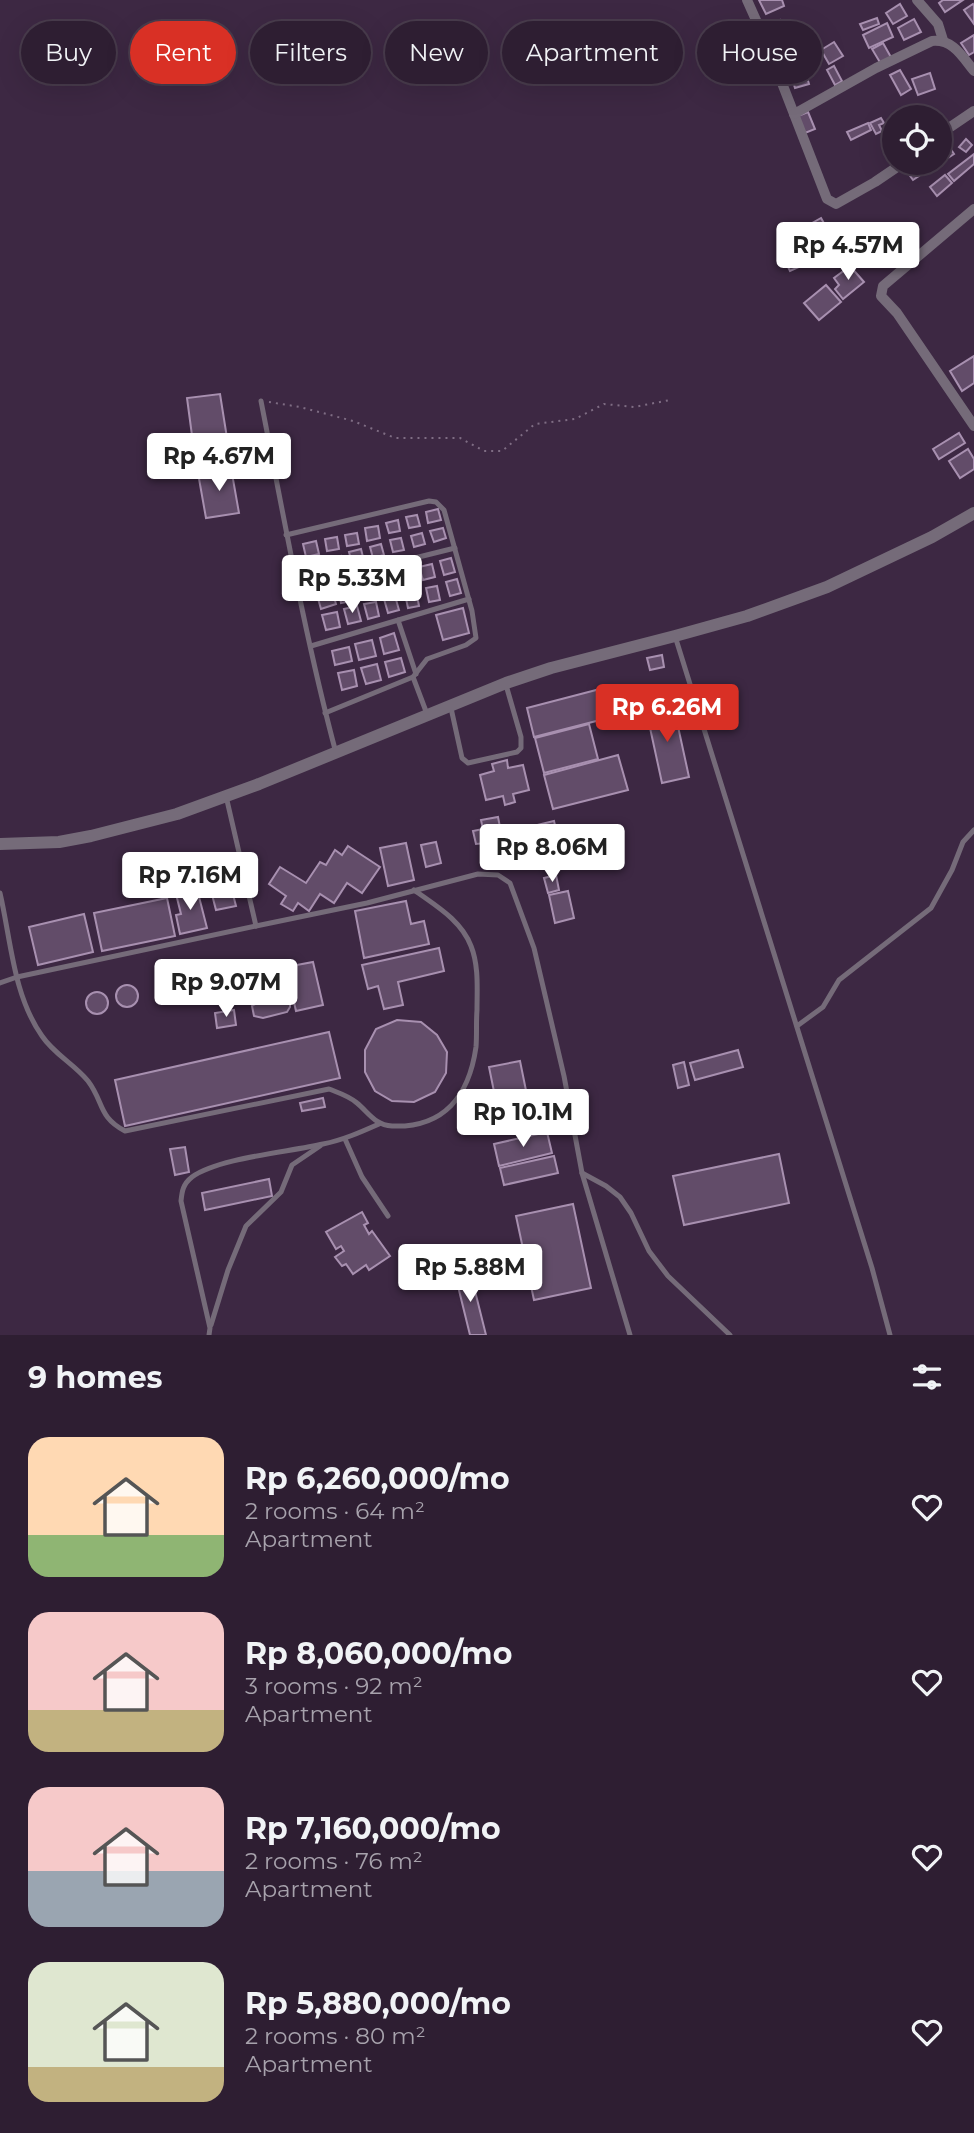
<!DOCTYPE html>
<meta charset="utf-8">
<style>
:root{--surface:#2e1e32;--page:#36273a;--text:#f1f3f6;--muted:#a7a2ac;--line:#493c4d;--accent:#d93025}
body{margin:0;font-family:Montserrat,sans-serif;background:var(--page);color:var(--text);height:100vh;display:flex;flex-direction:column;font-size:26px;white-space:nowrap}
*{box-sizing:border-box;margin:0}
p{font-size:23px;color:var(--muted)}
.icon{flex:none;width:38px;height:38px;fill:none;stroke:currentColor;stroke-width:2;stroke-linecap:round;stroke-linejoin:round}
.map{position:relative;height:1335px;overflow:hidden}
.details{display:flex;flex-direction:column;background:var(--surface);flex:1}
.details>*{flex:none}
.guide{position:absolute;left:21px;top:21px;width:933px;height:63px;display:flex;gap:14px}
.buttons{position:absolute;left:882px;top:105px;display:grid;gap:14px}
.buttons a{display:grid;place-items:center;width:70px;height:70px;border-radius:50%;background:var(--surface);box-shadow:0 7px 28px #0002,0 0 0 2px var(--line);font-size:35px}
.price{position:absolute;translate:-50% -60px;padding:0 16px;border-radius:7px;background:#fff;color:#222;font-size:23px;line-height:46px;filter:drop-shadow(0 2px 4px #0008)}
.price::after{content:'';position:absolute;left:50%;top:42px;width:21px;height:16px;margin-left:-10px;background:inherit;clip-path:polygon(0 0,100% 0,50% 100%)}
.price.active{background:var(--accent);color:#fff}
ul{padding:0;list-style:none}
li{display:flex;align-items:center;gap:21px;height:175px;padding:0 28px}
li span{display:grid;place-items:center;flex:none;width:196px;height:140px;border-radius:21px;color:#555}
li>.icon{margin-inline-start:auto}
span .icon{width:84px;height:84px;fill:#fffc;stroke-width:1}
li b{font-size:30px}
h2{display:flex;justify-content:space-between;align-items:center;height:84px;padding:0 28px;font-size:30px}
.tag{padding:0 24px;border-radius:32px;background:var(--surface);box-shadow:0 7px 28px #0002,0 0 0 2px var(--line);font-size:24px;line-height:63px}
.tag.active{background:var(--accent);color:#fff}
.map>svg:first-child{display:block}
.building{fill:#624c69;stroke:#a890b0;stroke-width:2}
.lines{fill:none;stroke-linecap:round;stroke-linejoin:round}
.path{stroke:#7f6d84;stroke-width:2;stroke-dasharray:2 5;stroke-linecap:butt}
.service{stroke:#756b79;stroke-width:5}
.minor{stroke:#756b79;stroke-width:10}
.tertiary{stroke:#756b79;stroke-width:12}
</style>
<div class="map">
<svg width="974" height="1335" viewBox="0 0 974 1335">
<rect width="100%" height="100%" fill="#3d2843"/>
<!-- building -->
<g class="building">
<path d="M759,0H782L784,6L766,14Z"/>
<path d="M943,0H963L945,12L939,3Z"/>
<path d="M900,4L907,16L893,24L886,13Z"/>
<path d="M973,4L974,6V24L964,10Z"/>
<path d="M877,18L879,24L863,30L860,24Z"/>
<path d="M914,19L921,32L904,40L898,28Z"/>
<path d="M780,20L783,30L770,34L767,23Z"/>
<path d="M887,23L893,37L869,48L863,35Z"/>
<path d="M805,35L811,48L788,59L782,47Z"/>
<path d="M974,35V52L969,55L961,43Z"/>
<path d="M834,42L843,56L829,64L821,50Z"/>
<path d="M883,43L892,59L881,64L872,49Z"/>
<path d="M803,64L809,84L795,88L789,68Z"/>
<path d="M834,66L842,81L835,85L827,70Z"/>
<path d="M900,70L911,89L901,95L890,75Z"/>
<path d="M930,73L935,89L918,95L912,79Z"/>
<path d="M808,112L815,129L805,133L798,116Z"/>
<path d="M881,118L884,123L879,125L882,131L876,134L870,123Z"/>
<path d="M868,123L871,130L851,140L847,132Z"/>
<path d="M966,139L972,145L966,152L959,147Z"/>
<path d="M946,142L954,154L937,165L935,163H940V146Z"/>
<path d="M974,154V164L954,181L948,174Z"/>
<path d="M908,163H911L919,176L913,180L903,166Z"/>
<path d="M945,175L952,183L937,196L930,187Z"/>
<path d="M821,218L829,232L814,240L807,226Z"/>
<path d="M795,255L801,266L790,271L785,261Z"/>
<path d="M850,266L864,282L843,299L835,289L839,285L834,278Z"/>
<path d="M826,285L841,302L819,320L804,303Z"/>
<path d="M974,356V383L962,391L950,371Z"/>
<path d="M220,394L227,438L193,443L187,398Z"/>
<path d="M959,433L965,443L939,459L933,449Z"/>
<path d="M968,449L974,459V469L960,478L949,461Z"/>
<path d="M231,468L239,513L206,518L198,473Z"/>
<path d="M438,509L441,520L428,523L426,512Z"/>
<path d="M417,515L420,526L409,528L406,517Z"/>
<path d="M398,520L400,531L389,533L386,523Z"/>
<path d="M378,526L380,538L367,541L365,528Z"/>
<path d="M443,528L446,538L434,542L430,531Z"/>
<path d="M357,533L359,544L347,546L345,535Z"/>
<path d="M422,533L425,544L414,547L411,536Z"/>
<path d="M337,537L339,549L327,551L325,539Z"/>
<path d="M401,538L404,550L393,552L390,540Z"/>
<path d="M316,541L319,554L306,557L303,544Z"/>
<path d="M381,544L384,555L373,558L370,547Z"/>
<path d="M361,549L364,561L352,564L349,552Z"/>
<path d="M341,556L343,567L331,570L329,558Z"/>
<path d="M451,558L455,572L444,575L440,561Z"/>
<path d="M321,561L324,572L312,575L309,564Z"/>
<path d="M432,564L435,577L423,580L419,567Z"/>
<path d="M410,569L413,583L401,586L397,572Z"/>
<path d="M390,576L392,589L381,591L379,578Z"/>
<path d="M457,579L461,593L450,596L446,582Z"/>
<path d="M370,580L374,594L362,597L358,583Z"/>
<path d="M437,586L440,600L429,602L426,588Z"/>
<path d="M350,589L352,601L341,603L339,591Z"/>
<path d="M332,590L336,604L321,609L317,595Z"/>
<path d="M416,591L419,606L408,608L405,594Z"/>
<path d="M395,596L399,610L388,613L384,599Z"/>
<path d="M376,602L379,616L368,619L364,604Z"/>
<path d="M357,606L361,621L348,624L344,609Z"/>
<path d="M463,608L469,633L443,640L436,615Z"/>
<path d="M337,612L340,627L326,630L322,615Z"/>
<path d="M394,633L399,650L384,654L380,638Z"/>
<path d="M372,640L376,656L359,660L355,644Z"/>
<path d="M349,647L352,661L335,665L332,651Z"/>
<path d="M662,655L664,667L650,670L647,658Z"/>
<path d="M401,658L405,672L389,677L385,662Z"/>
<path d="M377,664L381,680L366,684L361,668Z"/>
<path d="M354,670L357,686L342,690L338,673Z"/>
<path d="M600,689L608,718L534,737L527,708Z"/>
<path d="M663,703L665,711L674,708L689,777L662,783L647,714L651,713L649,706Z"/>
<path d="M589,724L598,759L544,773L535,738Z"/>
<path d="M618,755L628,790L553,809L544,775Z"/>
<path d="M507,760L508,768L523,765L529,790L513,794L515,802L505,805L503,796L486,800L480,775L494,771L492,764Z"/>
<path d="M498,817L505,853L488,856L486,843L476,844L473,831L483,829L481,820Z"/>
<path d="M554,821L564,863L543,868L533,826Z"/>
<path d="M436,842L441,863L426,867L421,845Z"/>
<path d="M406,843L414,880L388,886L380,848Z"/>
<path d="M348,846L380,867L362,893L347,883L334,903L320,894L309,911L298,903L293,911L281,904L286,896L269,884L280,867L306,883L320,862L326,865L335,850L342,855Z"/>
<path d="M228,875L236,906L216,910L208,879Z"/>
<path d="M556,875L559,890L548,893L544,878Z"/>
<path d="M197,889L207,928L180,934L176,915L181,914L176,894Z"/>
<path d="M568,891L574,918L555,923L549,895Z"/>
<path d="M167,898L175,936L102,951L94,913Z"/>
<path d="M406,901L411,924L424,921L429,944L364,958L355,911Z"/>
<path d="M84,914L93,952L38,965L29,927Z"/>
<path d="M439,948L444,971L398,982L403,1005L384,1009L378,986L368,989L362,965Z"/>
<path d="M313,962L323,1005L296,1011L286,967Z"/>
<circle cx="127" cy="996" r="11"/>
<circle cx="97" cy="1003" r="11"/>
<path d="M277,996H284L290,1001V1007L287,1012L263,1018L254,1016L252,1006L260,1001Z"/>
<path d="M234,1010L236,1025L217,1028L215,1013Z"/>
<path d="M397,1020L421,1022L437,1035L447,1052L446,1073L435,1092L414,1102L392,1101L375,1091L365,1072V1050L376,1029Z"/>
<path d="M329,1032L340,1078L125,1126L115,1080Z"/>
<path d="M738,1050L743,1067L695,1080L690,1063Z"/>
<path d="M520,1061L531,1115L500,1121L489,1067Z"/>
<path d="M684,1062L689,1085L678,1088L673,1065Z"/>
<path d="M323,1098L325,1107L302,1111L300,1103Z"/>
<path d="M547,1132L552,1153L499,1166L494,1144Z"/>
<path d="M185,1147L189,1172L175,1175L170,1149Z"/>
<path d="M779,1154L789,1203L684,1225L673,1176Z"/>
<path d="M554,1156L558,1173L504,1185L500,1168Z"/>
<path d="M269,1179L272,1196L205,1210L202,1193Z"/>
<path d="M573,1204L591,1288L534,1300L516,1216Z"/>
<path d="M362,1212L368,1223L364,1225L369,1234L372,1231L390,1256L369,1270L366,1265L353,1274L346,1264L342,1266L335,1257L344,1251L341,1246L336,1249L326,1232Z"/>
<path d="M470,1271L486,1335H470L455,1274Z"/>
</g>
<g class="lines">
<!-- path -->
<path class="path" d="M269,402L300,407L353,421L395,438H460L484,451H502L535,424L575,419L604,404L634,407L670,400"/>
<!-- service -->
<g class="service">
<path d="M261,401C284,518 305,637 336,753"/>
<path d="M286,535L429,501L436,502L444,510L472,611L476,638L466,645L427,659L413,677L427,714"/>
<path d="M298,587L455,548"/>
<path d="M398,620L416,674"/>
<path d="M675,636L872,1268L890,1335"/>
<path d="M311,646L469,599"/>
<path d="M451,708L462,758L468,763L517,752L521,748V737L506,685"/>
<path d="M325,713L413,677"/>
<path d="M226,796L256,926L367,903L478,874L498,875L510,883L534,948L564,1076L582,1173L630,1335"/>
<path d="M0,893C11,940 13,995 42,1036C54,1054 74,1064 88,1081C104,1102 98,1117 125,1131L329,1089C339,1093 349,1096 357,1103C369,1113 375,1125 392,1126C444,1128 469,1096 476,1047C477,1035 476,1022 477,1010C477,989 479,966 471,946C461,920 436,906 414,890"/>
<path d="M0,983L17,977L256,926"/>
<path d="M797,1026L823,1007L839,980L931,908L952,870L963,842L974,830"/>
<path d="M345,1139L362,1177L388,1216"/>
<path d="M582,1173L606,1186L620,1197L631,1213L649,1251L668,1276L730,1335"/>
<path d="M211,1325L228,1270L246,1226L281,1192L292,1165L320,1146"/>
<path d="M209,1335L210,1328L181,1201C182,1191 183,1184 192,1177C218,1158 289,1152 323,1144C343,1140 361,1132 379,1124"/>
</g>
<!-- minor -->
<g class="minor">
<path d="M747,0L768,47L827,199L836,204L875,182L903,163"/>
<path d="M917,0L938,24L943,40"/>
<path d="M794,114L876,68L932,41C953,39 962,56 974,71"/>
<path d="M940,134L974,111"/>
<path d="M974,209L883,286L881,296L897,313L974,426"/>
</g>
<!-- tertiary -->
<path class="tertiary" d="M0,844L59,842L91,836L177,814L259,784L506,683L551,668L675,636L747,616L827,587L932,537L974,513"/>
</g>
</svg>
<div class="buttons">
<a><svg class="icon" aria-label="locate" viewBox="0 0 24 24"><circle cx="12" cy="12" r="6"/><path d="M12 2v4M12 18v4M2 12h4M18 12h4"/></svg></a>
</div>
<b class="price" style="left:848px;top:282px">Rp 4.57M</b>
<b class="price" style="left:219px;top:493px">Rp 4.67M</b>
<b class="price" style="left:352px;top:615px">Rp 5.33M</b>
<b class="price active" style="left:667px;top:744px">Rp 6.26M</b>
<b class="price" style="left:552px;top:884px">Rp 8.06M</b>
<b class="price" style="left:190px;top:912px">Rp 7.16M</b>
<b class="price" style="left:226px;top:1019px">Rp 9.07M</b>
<b class="price" style="left:523px;top:1149px">Rp 10.1M</b>
<b class="price" style="left:470px;top:1304px">Rp 5.88M</b>
<div class="guide">
<a class="tag">Buy</a>
<a class="tag active">Rent</a>
<a class="tag">Filters</a>
<a class="tag">New</a>
<a class="tag">Apartment</a>
<a class="tag">House</a>
</div>
</div>
<section class="details">
<h2>9 homes<svg class="icon" aria-label="filters" viewBox="0 0 24 24"><path d="M4 7h16M4 17h16"/><circle cx="9" cy="7" r="2"/><circle cx="15" cy="17" r="2"/></svg></h2>
<ul>
<li><span style="background:linear-gradient(#ffd9b3 70%,#8fb573 0)"><svg class="icon" aria-label="home" viewBox="0 0 24 24"><path d="M3 11l9-7 9 7M6 9v11h12V9"/></svg></span><div><b>Rp 6,260,000/mo</b><p>2 rooms · 64 m²</p><p>Apartment</p></div><svg class="icon" aria-label="heart" viewBox="0 0 24 24"><path d="M12 20l-8-8c-3-5 5-10 8-4 3-6 11-1 8 4z"/></svg></li>
<li><span style="background:linear-gradient(#f6c9c9 70%,#c2b280 0)"><svg class="icon" aria-label="home" viewBox="0 0 24 24"><path d="M3 11l9-7 9 7M6 9v11h12V9"/></svg></span><div><b>Rp 8,060,000/mo</b><p>3 rooms · 92 m²</p><p>Apartment</p></div><svg class="icon" aria-label="heart" viewBox="0 0 24 24"><path d="M12 20l-8-8c-3-5 5-10 8-4 3-6 11-1 8 4z"/></svg></li>
<li><span style="background:linear-gradient(#f6c9c9 60%,#9aa5b1 0)"><svg class="icon" aria-label="home" viewBox="0 0 24 24"><path d="M3 11l9-7 9 7M6 9v11h12V9"/></svg></span><div><b>Rp 7,160,000/mo</b><p>2 rooms · 76 m²</p><p>Apartment</p></div><svg class="icon" aria-label="heart" viewBox="0 0 24 24"><path d="M12 20l-8-8c-3-5 5-10 8-4 3-6 11-1 8 4z"/></svg></li>
<li><span style="background:linear-gradient(#dfe7d0 75%,#c2b280 0)"><svg class="icon" aria-label="home" viewBox="0 0 24 24"><path d="M3 11l9-7 9 7M6 9v11h12V9"/></svg></span><div><b>Rp 5,880,000/mo</b><p>2 rooms · 80 m²</p><p>Apartment</p></div><svg class="icon" aria-label="heart" viewBox="0 0 24 24"><path d="M12 20l-8-8c-3-5 5-10 8-4 3-6 11-1 8 4z"/></svg></li>
</ul>
</section>
